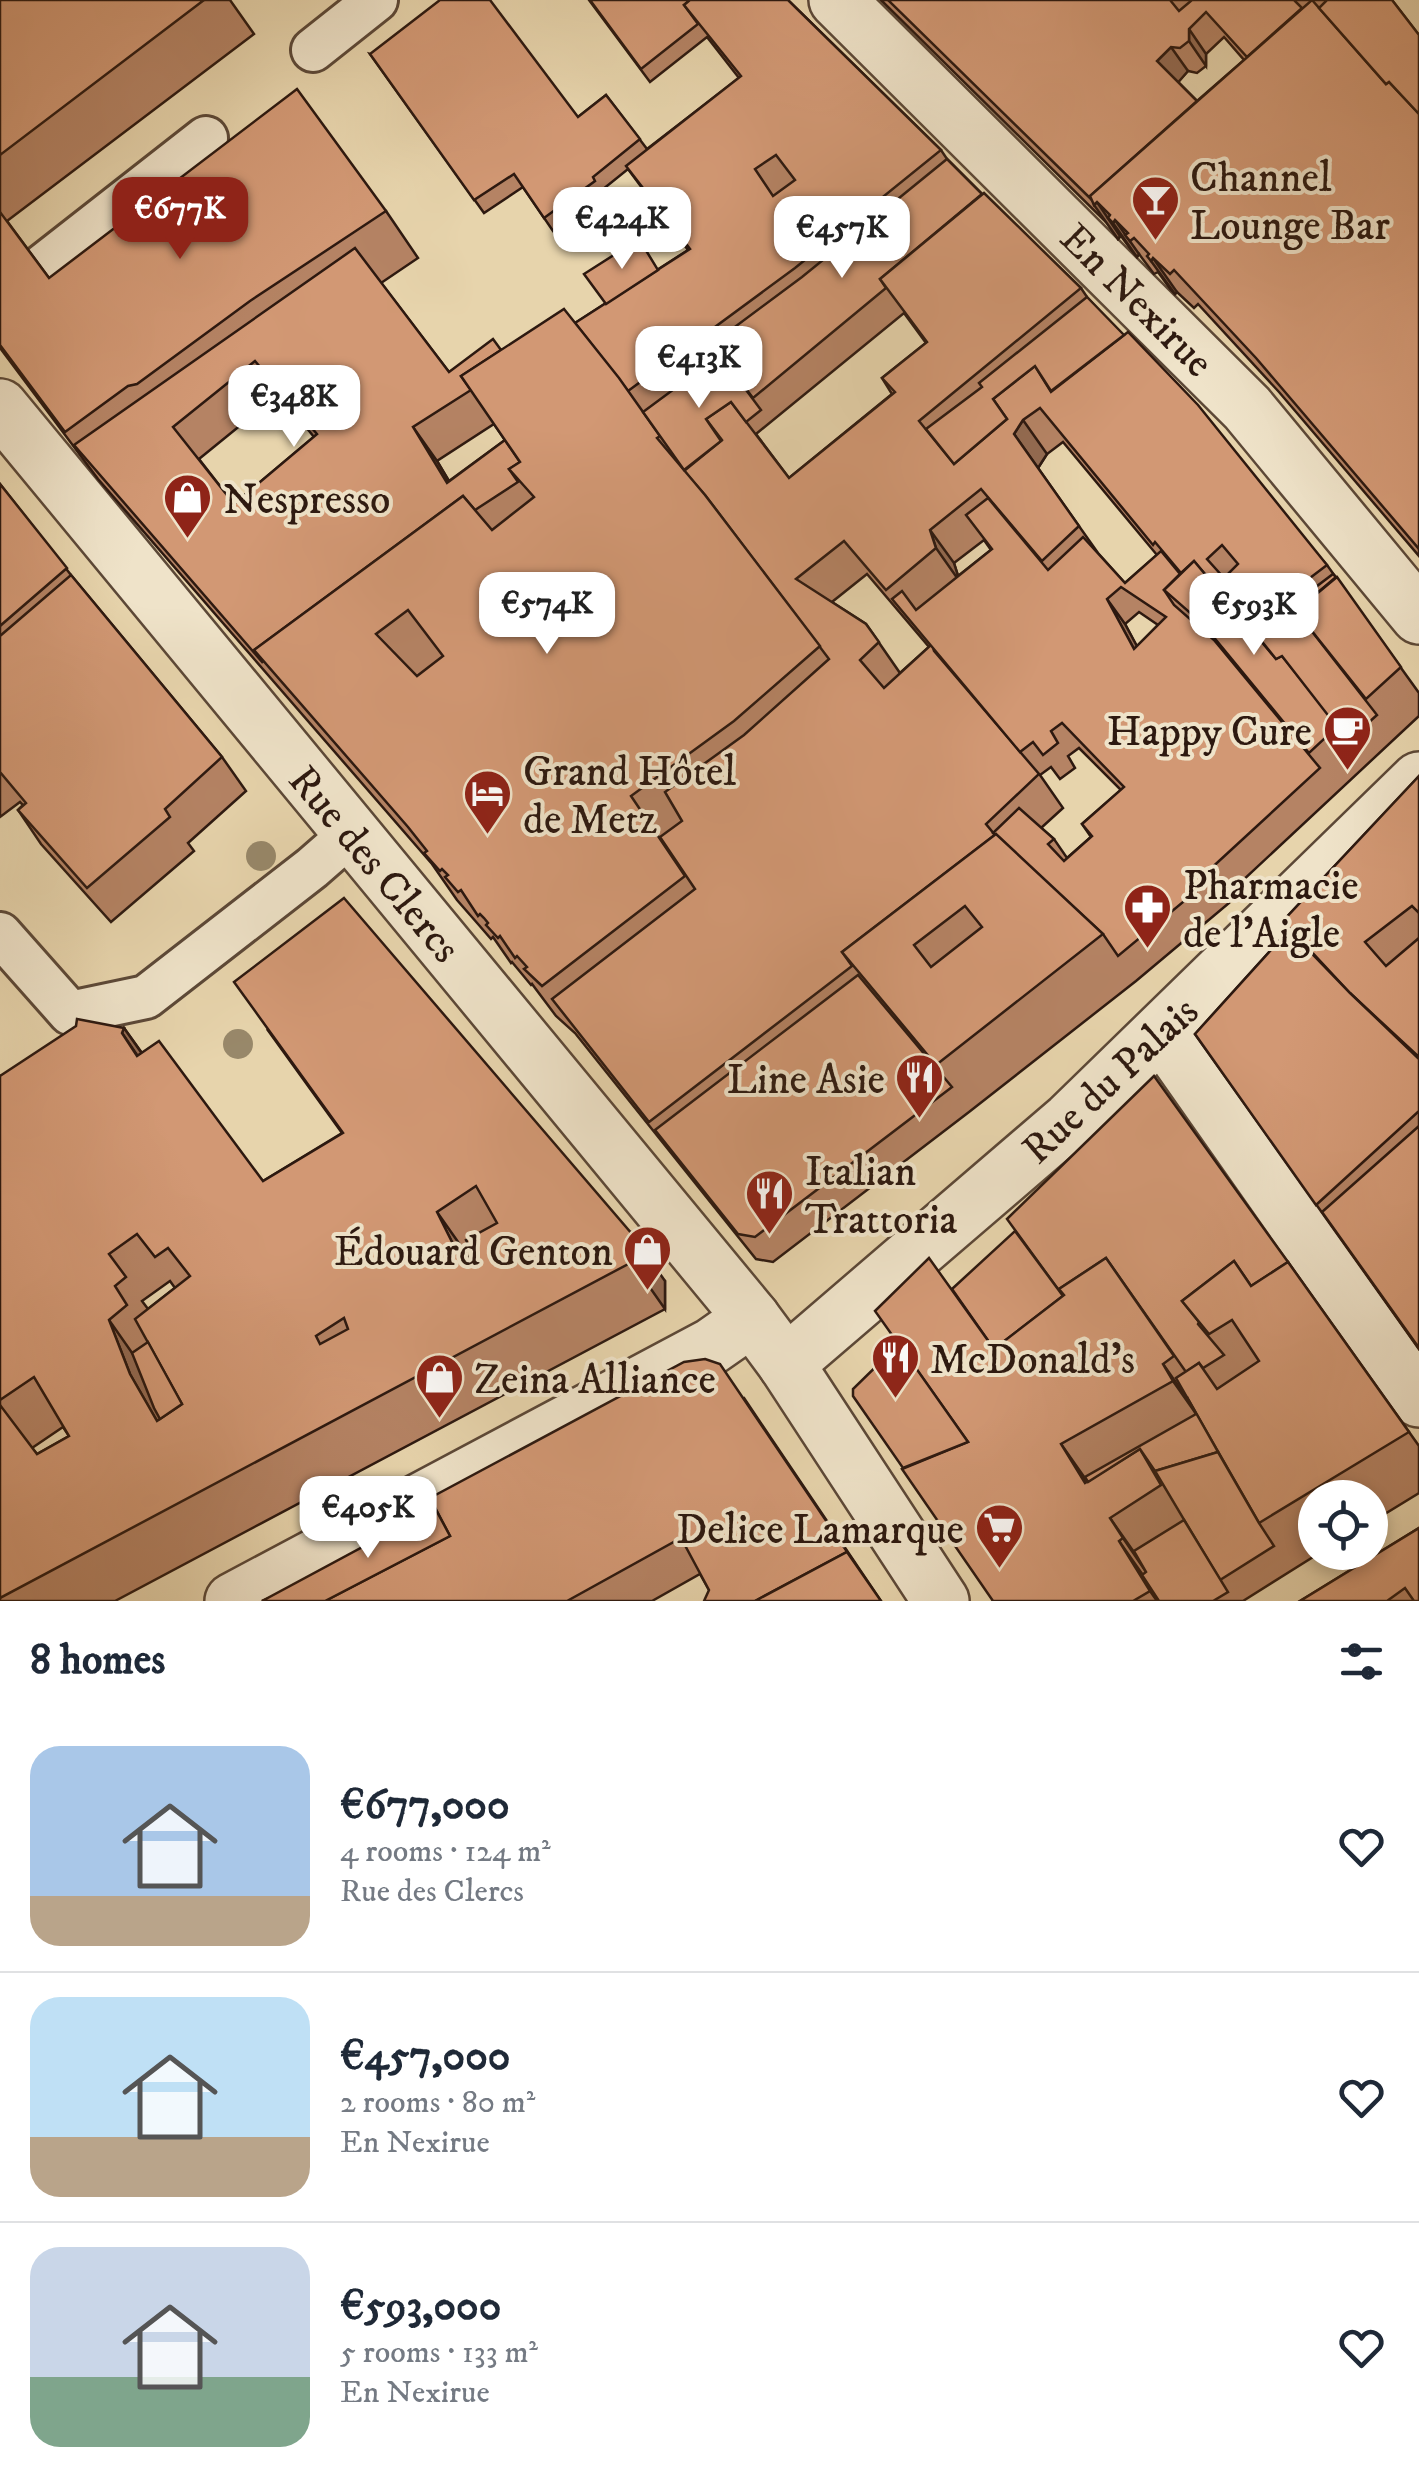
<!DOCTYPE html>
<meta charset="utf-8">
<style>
:root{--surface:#fff;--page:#f2f2f3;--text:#1f2937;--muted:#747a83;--line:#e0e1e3;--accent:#8f2418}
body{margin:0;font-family:"IM FELL DW Pica",serif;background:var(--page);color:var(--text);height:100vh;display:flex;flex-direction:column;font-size:38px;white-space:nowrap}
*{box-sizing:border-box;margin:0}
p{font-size:32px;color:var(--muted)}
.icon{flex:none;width:55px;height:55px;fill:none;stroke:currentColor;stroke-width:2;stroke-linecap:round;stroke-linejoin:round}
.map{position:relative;height:1601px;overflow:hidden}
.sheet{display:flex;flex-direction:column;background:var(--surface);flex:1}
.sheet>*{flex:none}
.tools{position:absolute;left:1298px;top:1480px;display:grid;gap:20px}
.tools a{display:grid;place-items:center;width:90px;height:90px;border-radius:50%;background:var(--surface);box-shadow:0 5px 15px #0003;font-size:50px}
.price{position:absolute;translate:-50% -85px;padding:0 22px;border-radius:20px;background:#fff;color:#222;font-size:32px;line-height:65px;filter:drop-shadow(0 2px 5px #0008)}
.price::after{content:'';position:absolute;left:50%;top:60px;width:30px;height:22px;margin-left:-15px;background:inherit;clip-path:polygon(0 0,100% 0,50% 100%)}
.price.on{background:var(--accent);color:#fff}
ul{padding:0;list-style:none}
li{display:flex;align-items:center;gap:30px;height:250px;padding:0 30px}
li+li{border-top:2px solid var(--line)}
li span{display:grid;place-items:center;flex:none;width:280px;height:200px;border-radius:30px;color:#555}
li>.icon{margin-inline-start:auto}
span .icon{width:120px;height:120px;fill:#fffc;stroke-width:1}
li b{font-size:42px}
h2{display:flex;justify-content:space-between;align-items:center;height:120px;padding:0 30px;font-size:42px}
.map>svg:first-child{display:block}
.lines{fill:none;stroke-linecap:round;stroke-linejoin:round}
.service-casing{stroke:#5c4837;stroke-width:48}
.pedestrian-casing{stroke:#5c4837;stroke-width:60}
.service{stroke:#efe3c9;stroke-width:42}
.pedestrian{stroke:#efe3c9;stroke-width:55}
.tree{fill:#98886a}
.wall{fill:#b58364;stroke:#2d1910;stroke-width:2.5;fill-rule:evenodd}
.shaded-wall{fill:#936a51;stroke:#2d1910;stroke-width:2.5}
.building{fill:#d29874;stroke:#2d1910;stroke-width:2.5;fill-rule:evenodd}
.labels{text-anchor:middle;stroke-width:8;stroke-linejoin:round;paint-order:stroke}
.poi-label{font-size:42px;fill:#2d1910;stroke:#efe3c9;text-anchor:start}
.street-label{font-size:42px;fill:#2d1910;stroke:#efe3c9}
</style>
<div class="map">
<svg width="1419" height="1601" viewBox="0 0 1419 1601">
<rect width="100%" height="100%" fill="#e7d4ac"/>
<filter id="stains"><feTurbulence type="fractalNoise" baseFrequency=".002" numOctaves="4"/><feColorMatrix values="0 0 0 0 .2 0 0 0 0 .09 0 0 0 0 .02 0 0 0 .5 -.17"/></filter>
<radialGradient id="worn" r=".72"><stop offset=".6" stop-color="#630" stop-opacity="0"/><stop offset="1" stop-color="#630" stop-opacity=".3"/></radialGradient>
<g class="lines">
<defs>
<g id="service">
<path d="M313,50L376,0"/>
<path d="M40,268L206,138"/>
<path d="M0,934L70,1013L146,997L312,868L352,833"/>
</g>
<g id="pedestrian">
<path d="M837,0L1247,408L1419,616"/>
<path d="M0,407L752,1318L786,1364L941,1601"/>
<path d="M1162,1033L1419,1399"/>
<path d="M786,1364L1070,1120L1419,780"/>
<path d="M233,1601L712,1346L752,1318"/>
</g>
</defs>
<!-- service casing -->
<use href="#service" class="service-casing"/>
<!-- pedestrian casing -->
<use href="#pedestrian" class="pedestrian-casing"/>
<!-- service -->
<use href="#service" class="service"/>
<!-- pedestrian -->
<use href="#pedestrian" class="pedestrian"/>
</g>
<!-- trees -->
<g class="tree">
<circle cx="261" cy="856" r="15"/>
<circle cx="238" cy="1044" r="15"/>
</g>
<!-- wall -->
<g class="wall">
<path d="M0,0H230L254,34L7,221L49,278L386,211L418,258L381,283L449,372L501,350L575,323L688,250L628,169L602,190L605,194L553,231L523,187L484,213L370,54L578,117L606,95L647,149L739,78L707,37L650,82L589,0H788L941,150L947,159L982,194L1081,288L1087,297L1327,565L1419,693V716L1225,897L1229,903L1136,981L969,1112L773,1262L756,1259L575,1033L556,1016L532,984L531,985L512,962L511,963L493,937L491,939L478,924L457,900L432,864L98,479L0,348ZM904,313L926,343L882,378L892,394L789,478L756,434ZM279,394L314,437L234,504L199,459ZM494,424L505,440L449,481L437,461ZM1063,442L1157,555L1125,583L1098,553L1038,468L1047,454ZM984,540L991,550L958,576L954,563ZM867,574L929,647L900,673L866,624L832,602ZM1139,612L1158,625L1137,647L1125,624ZM1079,748L1121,790L1082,824L1091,837L1067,858L1054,839L1041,828L1063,808L1040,775L1051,767L1060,779L1075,768L1068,756Z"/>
<path d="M881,0H1392L1419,35V556L1279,392L1198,304L1194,308L1177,292L1175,294L1171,290L1158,272L1154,274L1139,254L1137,257L1132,251L1121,236L1118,239L1107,223ZM1224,37L1244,60L1197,101L1178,82L1188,71L1197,73L1206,66V54Z"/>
<path d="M0,484L71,575L222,757L246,791L188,843L194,851L111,922L41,844L18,810L23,805L20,802L0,817Z"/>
<path d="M1419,776V1349L1195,1034L1289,930L1283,921Z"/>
<path d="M124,1028L142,1053L263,1181L342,1133L267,1029L665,1281V1309L115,1601H0V1076ZM170,1281L175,1288L148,1309L142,1301ZM63,1427L69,1436L37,1454L32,1448Z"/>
<path d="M1288,1262L1419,1446V1493L1370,1523V1498H1315V1552H1321L1243,1601H993L899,1344L952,1289Z"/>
<path d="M744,1398L881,1601L709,1590L700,1574L652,1601H262Z"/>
<path d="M1419,1528V1601H1300Z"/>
</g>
<!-- shaded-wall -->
<g class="shaded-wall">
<path d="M1189,29L1206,54V66L1189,41Z"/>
<path d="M1171,47L1188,71L1175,86L1157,61Z"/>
<path d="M1097,202L1120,236L1118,239L1094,205Z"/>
<path d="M1115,220L1139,254L1137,257L1113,223Z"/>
<path d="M1153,258L1177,292L1175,294L1151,261Z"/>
<path d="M1023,420L1047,454L1038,468L1014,434Z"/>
<path d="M413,427L437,461L470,517L447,483Z"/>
<path d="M930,530L954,563L960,582L936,548Z"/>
<path d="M1107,599L1125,624L1152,674L1134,649Z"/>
<path d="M124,1028L157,1075L170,1103L122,1033Z"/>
<path d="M437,1212L470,1259L496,1311L463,1264Z"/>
<path d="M632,1234L665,1281V1309L632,1262Z"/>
<path d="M109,1320L142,1367L163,1421H157L130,1374Z"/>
<path d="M1163,1364L1196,1411L1206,1428L1173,1381Z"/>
<path d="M1061,1444L1094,1491L1085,1483Z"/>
<path d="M1110,1518L1143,1565L1155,1585L1123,1538Z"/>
<path d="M1119,1541L1152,1588L1160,1601H1157L1150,1591Z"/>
</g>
<!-- building -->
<g class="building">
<path d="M0,0H204L0,155Z"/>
<path d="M440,0H490L578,117L606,95L640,139L593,177L595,181L544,218L514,174L474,200L370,54Z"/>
<path d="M590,0H690L684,5L698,24L641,69Z"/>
<path d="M690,0H788L941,150L795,268L628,391L575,323L690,249L626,166L741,76L684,5ZM776,155L795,180L773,196L755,169Z"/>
<path d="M888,0H1170L1179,11L1192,0H1294L1302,8L1247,57L1206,12L1189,29V41L1180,48L1171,47L1157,61L1197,101L1090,196L1093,201Z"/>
<path d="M1312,0L1386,84L1389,82L1419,114V549L1256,358L1174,270L1170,274L1153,258L1151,261L1147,256L1149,254L1134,238L1130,241L1125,235L1128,233L1115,220L1113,223L1108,218L1110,215L1097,202L1094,205L1090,196Z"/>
<path d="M1327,0H1392L1419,35V114L1389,82L1386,84L1319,8Z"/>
<path d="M297,89L386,211L250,301L137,384L128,386L65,432L0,345V212L49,278Z"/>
<path d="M947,159L982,194L880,279L886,288L753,398L712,344L802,277Z"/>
<path d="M984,193L1081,288L919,421L954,464L1007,419L993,399L1035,366L1051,392L1128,332L1198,405L1327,565L1248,625L1194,561L1181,573L1155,542L1153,545L1040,408L1023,420L1014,434L1079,526L1042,561L981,489L930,530L936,548L886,590L844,541L796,579L866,624L879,642L860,660L884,688L932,644L934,651L1039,774L986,824L995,835L842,952L852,966L649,1122L552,999L695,889L660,837L682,821L665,792L744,735L829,659L705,495L684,471L722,440L706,419L731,402L789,478L895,392L882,378L927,342L880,279ZM1222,545L1238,564L1224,578L1207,559Z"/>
<path d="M639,239L658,270L606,304L584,274Z"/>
<path d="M355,248L449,372L493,339L501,350L461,376L471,390L413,427L447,483L505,440L520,462L509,469L518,482L475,510L463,496L254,650L263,663L74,445ZM255,361L317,434L234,504L173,427Z"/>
<path d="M1087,297L1124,335L1051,391L1035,366L993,399L1007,419L954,464L926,429L982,387L979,383Z"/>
<path d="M564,309L619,378L660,436L657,438L705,495L820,646L734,721L631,796L685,876L542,986L524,969L527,967L517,956L515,958L500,936L498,938L486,925L488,923L484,918L480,914L478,916L461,890L458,892L445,877L448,875L442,869L440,871L424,853L427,851L408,827L254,650L463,496L492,530L534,497L509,469L520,462L461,376ZM408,610L443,656L417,676L376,634Z"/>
<path d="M720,355L761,410L746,422L731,402L706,419L721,441L684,470L643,412Z"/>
<path d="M0,484L67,568L0,626Z"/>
<path d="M988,498L1048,570L1083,537L1125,583L1161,551L1180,574L1164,590L1174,605L1214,640L1320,768L1206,873L1212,878L1118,956L1103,934L993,833L1019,808L1054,839L1048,844L1064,861L1092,836L1082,824L1124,787L1062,723L1051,731L1058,743L1043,755L1033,742L1020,752L892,599L902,591L916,610L992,549L966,515ZM1121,587L1166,617L1134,649L1107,599Z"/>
<path d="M1194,561L1276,659L1282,656L1338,726L1309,753L1203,624L1164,590Z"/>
<path d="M1333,574L1336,577L1296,611L1377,715L1348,741L1282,656L1276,659L1255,633Z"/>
<path d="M71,575L222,757L165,809L170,817L87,888L18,810L26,803L0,772V636Z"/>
<path d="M1337,577L1401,667L1366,699L1296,611Z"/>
<path d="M1419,776V913L1412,906L1365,942L1386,966L1419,938V1057L1350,993L1283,921Z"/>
<path d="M996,834L1103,934L936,1065L842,952ZM965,906L982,927L931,967L914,945Z"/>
<path d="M344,898L632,1234V1262L0,1598V1405L37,1454L69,1436L34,1377L0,1400V1076L76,1026L77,1019L124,1028L122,1033L137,1056L159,1041L263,1181L343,1133L234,982ZM476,1186L497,1223L466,1240L475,1258L463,1264L437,1212ZM137,1234L155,1257L168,1248L190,1276L135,1319L182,1404L157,1421L130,1374L109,1320L127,1305L115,1286L126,1277L109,1254ZM344,1318L348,1329L320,1344L316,1336Z"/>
<path d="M1289,930L1350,993L1419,1059V1111L1316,1205L1195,1034Z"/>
<path d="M858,975L952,1087L755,1237L738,1234L655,1130Z"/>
<path d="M1154,1076L1288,1262L1251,1286L1234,1261L1182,1301L1199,1322L1198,1324L1224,1355L1203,1368L1199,1363L1186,1372L1106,1258L1059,1289L1063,1296L1007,1219Z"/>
<path d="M1419,1126V1348L1322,1212Z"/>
<path d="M1015,1231L1063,1296L994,1349L952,1289Z"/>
<path d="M929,1258L994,1349L1064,1295L1059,1289L1106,1258L1174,1356L1163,1364L1173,1381L1061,1444L1085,1483L1140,1449L1161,1485L1110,1518L1123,1538L1119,1541L1150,1591L1133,1601H993L902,1469L968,1442L875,1311Z"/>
<path d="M1234,1261L1251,1286L1288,1262L1409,1432L1259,1523L1176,1378L1199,1363L1217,1389L1259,1361L1232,1320L1209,1334L1182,1301Z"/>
<path d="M148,1342L182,1404L160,1419L154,1408L132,1353Z"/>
<path d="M899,1344L968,1442L903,1468L853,1396V1389Z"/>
<path d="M705,1359L720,1364L856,1565L847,1552L755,1601H704L709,1590L681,1538L567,1601H325L450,1536L430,1498L684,1362Z"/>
<path d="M1187,1397L1218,1452L1155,1471L1140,1449L1088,1482L1085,1477L1196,1414Z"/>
<path d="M1218,1452L1259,1523L1274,1546L1220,1580L1155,1471Z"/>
<path d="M435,1508L450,1536L325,1601H262Z"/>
<path d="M1184,1520L1228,1592L1213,1601H1159L1142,1575L1146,1572L1134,1551Z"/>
<path d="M1419,1528V1601H1414L1405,1588L1387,1601H1300Z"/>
<path d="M847,1552L881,1601H755Z"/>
</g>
<!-- icons -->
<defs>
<symbol id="bar-pin" viewBox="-11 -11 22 30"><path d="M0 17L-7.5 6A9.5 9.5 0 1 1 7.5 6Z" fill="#8f2418" stroke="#efe3c9"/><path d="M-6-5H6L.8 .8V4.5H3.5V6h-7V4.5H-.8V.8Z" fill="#fff"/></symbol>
<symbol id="shop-pin" viewBox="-11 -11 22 30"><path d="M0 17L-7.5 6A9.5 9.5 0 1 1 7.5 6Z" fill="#8f2418" stroke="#efe3c9"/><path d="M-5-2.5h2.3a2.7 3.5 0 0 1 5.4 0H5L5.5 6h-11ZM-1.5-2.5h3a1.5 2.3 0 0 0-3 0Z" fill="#fff"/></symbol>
<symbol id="cafe-pin" viewBox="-11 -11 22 30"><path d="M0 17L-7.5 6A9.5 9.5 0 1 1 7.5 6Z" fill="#8f2418" stroke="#efe3c9"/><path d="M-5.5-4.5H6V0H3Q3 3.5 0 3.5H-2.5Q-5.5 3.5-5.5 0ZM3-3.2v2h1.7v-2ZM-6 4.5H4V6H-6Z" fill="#fff"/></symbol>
<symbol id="hotel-pin" viewBox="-11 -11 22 30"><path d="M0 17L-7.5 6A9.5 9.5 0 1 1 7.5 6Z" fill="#8f2418" stroke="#efe3c9"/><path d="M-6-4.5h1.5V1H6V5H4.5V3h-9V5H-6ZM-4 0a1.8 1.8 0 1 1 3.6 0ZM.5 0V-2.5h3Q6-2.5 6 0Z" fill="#fff"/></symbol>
<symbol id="pharmacy-pin" viewBox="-11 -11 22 30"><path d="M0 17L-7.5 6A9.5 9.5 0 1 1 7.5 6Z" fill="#8f2418" stroke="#efe3c9"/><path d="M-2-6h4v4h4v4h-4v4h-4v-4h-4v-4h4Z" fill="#fff"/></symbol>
<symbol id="restaurant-pin" viewBox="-11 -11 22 30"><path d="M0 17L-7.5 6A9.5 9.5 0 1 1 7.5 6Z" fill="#8f2418" stroke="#efe3c9"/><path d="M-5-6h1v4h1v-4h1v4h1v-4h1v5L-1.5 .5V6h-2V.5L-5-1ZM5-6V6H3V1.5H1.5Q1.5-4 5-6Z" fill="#fff"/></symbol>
<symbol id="supermarket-pin" viewBox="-11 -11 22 30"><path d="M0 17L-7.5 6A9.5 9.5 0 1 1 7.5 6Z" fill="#8f2418" stroke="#efe3c9"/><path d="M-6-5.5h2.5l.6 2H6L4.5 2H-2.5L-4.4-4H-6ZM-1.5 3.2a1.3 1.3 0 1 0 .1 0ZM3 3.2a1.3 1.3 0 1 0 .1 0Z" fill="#fff"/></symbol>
</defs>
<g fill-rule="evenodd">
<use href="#bar-pin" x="1128" y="172" width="55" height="75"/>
<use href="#shop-pin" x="160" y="470" width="55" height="75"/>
<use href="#cafe-pin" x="1320" y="702" width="55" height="75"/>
<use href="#hotel-pin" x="460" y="766" width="55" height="75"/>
<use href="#pharmacy-pin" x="1120" y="880" width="55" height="75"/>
<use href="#restaurant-pin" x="892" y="1050" width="55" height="75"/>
<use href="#restaurant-pin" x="742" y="1166" width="55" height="75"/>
<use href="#shop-pin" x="620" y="1222" width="55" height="75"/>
<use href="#restaurant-pin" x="868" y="1330" width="55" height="75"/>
<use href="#shop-pin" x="412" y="1350" width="55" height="75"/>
<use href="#supermarket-pin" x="972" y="1500" width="55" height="75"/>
</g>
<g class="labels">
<!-- poi labels -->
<g class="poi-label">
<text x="1190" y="191">Channel<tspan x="1190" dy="48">Lounge Bar</tspan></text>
<text x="223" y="513">Nespresso</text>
<text x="1312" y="745" text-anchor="end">Happy Cure</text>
<text x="523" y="785">Grand Hôtel<tspan x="523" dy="48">de Metz</tspan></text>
<text x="1183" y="899">Pharmacie<tspan x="1183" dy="48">de l'Aigle</tspan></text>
<text x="885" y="1093" text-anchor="end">Line Asie</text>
<text x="805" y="1185">Italian<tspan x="805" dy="48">Trattoria</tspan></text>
<text x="613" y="1265" text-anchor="end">Édouard Genton</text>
<text x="930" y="1373">McDonald's</text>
<text x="474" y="1393">Zeina Alliance</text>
<text x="964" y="1543" text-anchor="end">Delice Lamarque</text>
</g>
<!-- street labels -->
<g class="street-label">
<text transform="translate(1138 299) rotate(45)" y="15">En Nexirue</text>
<text transform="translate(376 863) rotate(50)" y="15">Rue des Clercs</text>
<text transform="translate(1109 1079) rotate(-43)" y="15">Rue du Palais</text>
</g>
</g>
<rect width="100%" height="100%" filter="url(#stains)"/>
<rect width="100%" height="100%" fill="url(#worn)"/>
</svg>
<div class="tools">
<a><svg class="icon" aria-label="locate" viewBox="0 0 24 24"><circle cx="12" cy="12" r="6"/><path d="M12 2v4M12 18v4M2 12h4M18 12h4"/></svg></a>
</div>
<b class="price on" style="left:180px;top:262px">€677K</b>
<b class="price" style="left:622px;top:272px">€424K</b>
<b class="price" style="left:842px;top:281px">€457K</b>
<b class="price" style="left:699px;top:411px">€413K</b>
<b class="price" style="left:294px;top:450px">€348K</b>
<b class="price" style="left:547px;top:657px">€574K</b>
<b class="price" style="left:1254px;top:658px">€593K</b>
<b class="price" style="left:368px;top:1561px">€405K</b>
</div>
<section class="sheet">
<h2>8 homes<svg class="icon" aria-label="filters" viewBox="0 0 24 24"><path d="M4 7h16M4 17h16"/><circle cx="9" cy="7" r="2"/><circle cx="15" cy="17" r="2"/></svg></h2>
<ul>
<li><span style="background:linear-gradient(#a9c7e8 75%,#b9a48a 0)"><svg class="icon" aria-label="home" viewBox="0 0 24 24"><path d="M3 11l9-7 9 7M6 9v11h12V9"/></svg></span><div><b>€677,000</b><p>4 rooms · 124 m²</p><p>Rue des Clercs</p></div><svg class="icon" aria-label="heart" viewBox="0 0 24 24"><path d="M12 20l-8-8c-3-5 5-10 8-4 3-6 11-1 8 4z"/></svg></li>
<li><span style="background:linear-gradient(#bfe0f5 70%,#b9a48a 0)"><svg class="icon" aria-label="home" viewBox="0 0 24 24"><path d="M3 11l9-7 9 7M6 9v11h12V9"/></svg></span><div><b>€457,000</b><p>2 rooms · 80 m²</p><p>En Nexirue</p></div><svg class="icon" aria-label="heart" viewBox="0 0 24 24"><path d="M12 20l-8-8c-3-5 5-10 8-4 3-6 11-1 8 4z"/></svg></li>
<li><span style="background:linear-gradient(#c9d6e8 65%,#7fa58c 0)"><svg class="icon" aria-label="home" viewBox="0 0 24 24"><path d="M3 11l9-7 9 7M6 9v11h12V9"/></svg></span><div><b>€593,000</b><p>5 rooms · 133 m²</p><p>En Nexirue</p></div><svg class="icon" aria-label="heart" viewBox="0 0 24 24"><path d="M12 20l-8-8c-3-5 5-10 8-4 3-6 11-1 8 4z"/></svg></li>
</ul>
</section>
